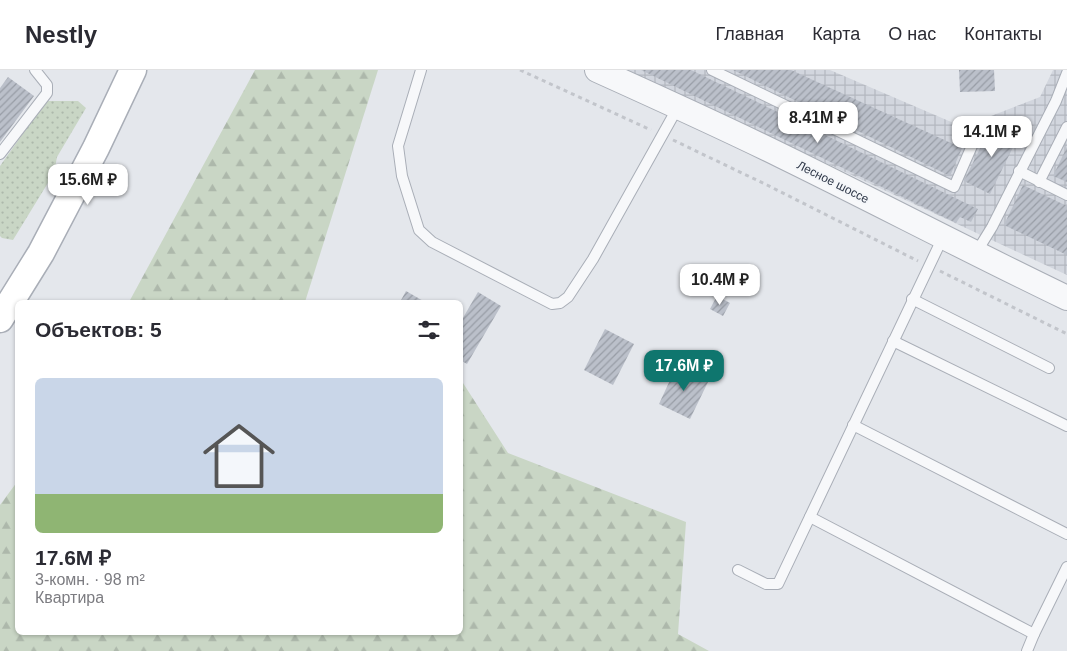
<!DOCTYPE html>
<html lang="ru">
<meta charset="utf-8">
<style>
:root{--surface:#fff;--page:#f7f7f7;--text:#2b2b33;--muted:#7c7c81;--line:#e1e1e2;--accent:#0f766e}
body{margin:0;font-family:Helvetica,sans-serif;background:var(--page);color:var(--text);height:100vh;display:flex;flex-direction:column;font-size:19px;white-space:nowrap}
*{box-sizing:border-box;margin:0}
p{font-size:16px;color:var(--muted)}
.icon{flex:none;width:28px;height:28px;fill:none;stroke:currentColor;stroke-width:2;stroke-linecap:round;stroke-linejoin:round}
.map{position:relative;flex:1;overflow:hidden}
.sheet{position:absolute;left:15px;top:230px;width:448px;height:335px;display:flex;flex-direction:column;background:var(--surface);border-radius:8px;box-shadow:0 1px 4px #0004}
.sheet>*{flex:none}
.price{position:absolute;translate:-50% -42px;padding:0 11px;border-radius:10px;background:#fff;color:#222;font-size:16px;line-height:32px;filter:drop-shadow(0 1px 2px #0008)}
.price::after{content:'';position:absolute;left:50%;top:30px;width:15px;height:11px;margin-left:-8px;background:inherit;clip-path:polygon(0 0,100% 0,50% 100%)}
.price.selected{background:var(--accent);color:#fff}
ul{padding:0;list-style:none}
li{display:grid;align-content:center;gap:10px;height:265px;padding:0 20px}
li span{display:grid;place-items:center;height:155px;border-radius:8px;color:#555}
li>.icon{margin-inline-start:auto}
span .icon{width:90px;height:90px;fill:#fffc;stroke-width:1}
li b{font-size:21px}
h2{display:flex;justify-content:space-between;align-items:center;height:60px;padding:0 20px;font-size:21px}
header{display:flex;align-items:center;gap:30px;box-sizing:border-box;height:70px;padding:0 25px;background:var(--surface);border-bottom:1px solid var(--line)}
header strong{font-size:24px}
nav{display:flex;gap:28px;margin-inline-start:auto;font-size:18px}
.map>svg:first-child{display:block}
.industrial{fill:url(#industrial-grid)}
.grass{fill:url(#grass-dots)}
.forest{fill:url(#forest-firs)}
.building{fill:url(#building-hatch)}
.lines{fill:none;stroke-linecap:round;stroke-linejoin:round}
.service-casing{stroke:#a9aeb7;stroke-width:12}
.tertiary-casing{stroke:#a9aeb7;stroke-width:26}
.secondary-casing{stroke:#a9aeb7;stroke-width:29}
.path{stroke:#c2c5cb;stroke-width:3;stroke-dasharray:4 4;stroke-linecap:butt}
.service{stroke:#f7f8fa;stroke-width:10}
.tertiary{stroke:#f7f8fa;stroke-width:24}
.secondary{stroke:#fff;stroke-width:26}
.labels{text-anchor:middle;stroke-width:4;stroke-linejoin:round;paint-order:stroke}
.street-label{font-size:12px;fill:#2b3445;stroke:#f4f6f9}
</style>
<header>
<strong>Nestly</strong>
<nav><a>Главная</a><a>Карта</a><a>О нас</a><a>Контакты</a></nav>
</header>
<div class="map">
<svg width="1067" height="581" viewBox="0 0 1067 581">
<defs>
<pattern id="industrial-grid" width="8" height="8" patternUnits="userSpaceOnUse" patternTransform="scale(1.25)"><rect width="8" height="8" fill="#d2d6de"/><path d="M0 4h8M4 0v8" fill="none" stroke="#b4b8c0"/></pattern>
<pattern id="grass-dots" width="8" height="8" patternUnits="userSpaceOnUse" patternTransform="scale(1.25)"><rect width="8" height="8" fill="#c9d6c5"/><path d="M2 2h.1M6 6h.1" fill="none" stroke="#adb8ab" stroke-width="1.8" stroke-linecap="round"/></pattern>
<pattern id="forest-firs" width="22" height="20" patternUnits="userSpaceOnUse" patternTransform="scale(1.25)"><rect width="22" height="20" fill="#c9d6c5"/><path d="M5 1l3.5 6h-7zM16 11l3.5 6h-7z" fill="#adb8ab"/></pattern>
<pattern id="building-hatch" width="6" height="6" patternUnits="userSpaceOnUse" patternTransform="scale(1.25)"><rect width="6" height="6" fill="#bbc0ca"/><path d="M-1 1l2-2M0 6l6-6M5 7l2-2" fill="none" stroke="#989da6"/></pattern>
</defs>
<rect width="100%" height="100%" fill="#e4e7ec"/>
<!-- industrial -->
<path class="industrial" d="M625,0H830L963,57L1040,27L1053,0H1067V205Z"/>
<!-- grass -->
<path class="grass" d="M46,31H78L86,38L57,87L54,103L13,170L2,168L0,166V96Z"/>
<!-- forest -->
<g class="forest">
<path d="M255,0H378L305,232H129Z"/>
<path d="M460,312L463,313L508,383L686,452L678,564L709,581H0V435L17,412L18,562H460Z"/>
</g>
<!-- building -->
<g class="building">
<path d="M641,0H691L978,139L971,152L960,147L956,153Z"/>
<path d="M733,0H791L962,78L950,106Z"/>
<path d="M959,0H994L995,21L960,22Z"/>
<path d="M8,7L34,26L0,72V18Z"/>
<path d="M993,52L1019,65L990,124L964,111Z"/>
<path d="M1067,77V112L1053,106Z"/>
<path d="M1023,115L1067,136V185L1004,155Z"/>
<path d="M406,221L425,232H400Z"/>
<path d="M478,222L501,236L467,294L460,290V253Z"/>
<path d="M717,226L730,233L723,246L710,239Z"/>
<path d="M605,259L634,274L613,315L584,300Z"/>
<path d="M677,295L709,310L690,349L659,334Z"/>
</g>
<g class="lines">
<defs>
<g id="service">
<path d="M421,0L398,76L402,106L419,160L432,172L552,234L560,233L568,227L593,189L678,37"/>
<path d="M712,0L954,117L978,62"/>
<path d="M0,84L47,23V15L35,0"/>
<path d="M1019,101L1067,125"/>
<path d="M1039,112L1067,57"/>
<path d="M976,183L992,157L1056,31L1067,3"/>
<path d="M912,229L1049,298"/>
<path d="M893,271L1067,356"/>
<path d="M853,355L1067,464"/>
<path d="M810,447L1034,564L1027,581"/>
<path d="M738,500L766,514H778L943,167"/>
<path d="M1034,564L1067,497"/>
</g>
<path id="tertiary" d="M597,0C659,28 721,56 782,86C878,133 971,182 1067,228"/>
<path id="secondary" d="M0,249L41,183L96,78L133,0"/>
</defs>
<!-- service casing -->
<use href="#service" class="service-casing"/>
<!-- tertiary casing -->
<use href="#tertiary" class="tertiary-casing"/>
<!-- secondary casing -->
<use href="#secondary" class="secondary-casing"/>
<!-- path -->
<g class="path">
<path d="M520,0L651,60"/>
<path d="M673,70L767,115L918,191"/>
<path d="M940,201L1067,264"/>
</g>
<!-- service -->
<use href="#service" class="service"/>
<!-- tertiary -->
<use href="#tertiary" class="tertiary"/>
<!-- secondary -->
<use href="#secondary" class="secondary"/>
</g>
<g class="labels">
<!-- street labels -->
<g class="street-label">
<text transform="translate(833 112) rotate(27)" y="4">Лесное шоссе</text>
</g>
</g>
</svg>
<b class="price" style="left:818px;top:74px">8.41M ₽</b>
<b class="price" style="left:992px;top:88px">14.1M ₽</b>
<b class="price" style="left:88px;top:136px">15.6M ₽</b>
<b class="price" style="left:720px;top:236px">10.4M ₽</b>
<b class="price selected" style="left:684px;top:322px">17.6M ₽</b>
<section class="sheet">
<h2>Объектов: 5<svg class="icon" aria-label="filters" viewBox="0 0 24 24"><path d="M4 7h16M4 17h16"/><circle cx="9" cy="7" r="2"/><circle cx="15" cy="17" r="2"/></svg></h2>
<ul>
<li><span style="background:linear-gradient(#c9d6e8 75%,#8fb573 0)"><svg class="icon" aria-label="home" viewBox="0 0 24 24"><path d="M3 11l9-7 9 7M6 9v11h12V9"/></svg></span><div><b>17.6M ₽</b><p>3-комн. · 98 m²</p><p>Квартира</p></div></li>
</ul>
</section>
</div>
